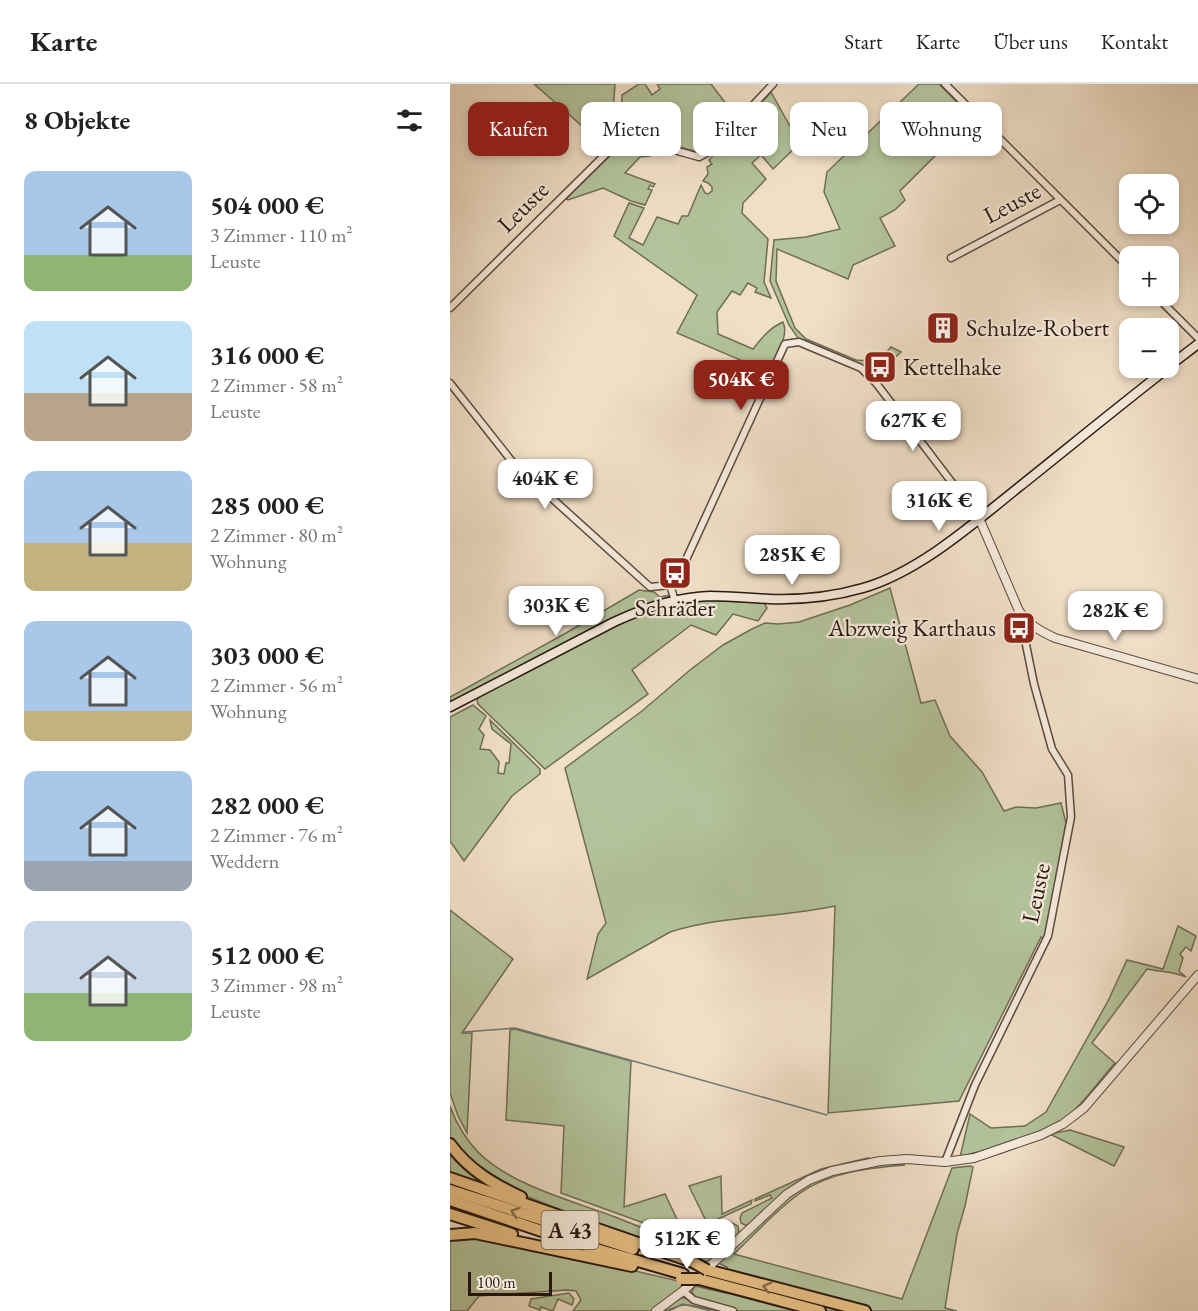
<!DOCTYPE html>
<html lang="de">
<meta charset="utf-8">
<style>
:root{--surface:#fff;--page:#f6f6f6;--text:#222;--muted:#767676;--line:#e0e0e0;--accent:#8f2418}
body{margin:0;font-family:"EB Garamond",serif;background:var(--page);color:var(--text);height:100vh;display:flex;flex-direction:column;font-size:22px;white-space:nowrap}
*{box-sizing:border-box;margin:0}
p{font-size:20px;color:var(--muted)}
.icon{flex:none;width:33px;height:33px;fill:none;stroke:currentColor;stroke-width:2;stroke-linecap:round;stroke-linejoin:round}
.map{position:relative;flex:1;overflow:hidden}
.details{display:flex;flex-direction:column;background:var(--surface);width:450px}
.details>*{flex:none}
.guide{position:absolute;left:18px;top:18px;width:570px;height:54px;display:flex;gap:12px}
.buttons{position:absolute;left:669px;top:90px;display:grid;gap:12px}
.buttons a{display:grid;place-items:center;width:60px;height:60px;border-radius:12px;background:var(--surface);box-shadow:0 3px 9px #0003;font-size:30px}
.scale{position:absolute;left:18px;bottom:15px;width:84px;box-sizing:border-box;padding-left:6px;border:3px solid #291811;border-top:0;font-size:16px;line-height:21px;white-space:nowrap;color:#291811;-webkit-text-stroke:4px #f5eadb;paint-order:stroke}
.price{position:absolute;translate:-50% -51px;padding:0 14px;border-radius:12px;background:#fff;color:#222;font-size:20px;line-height:39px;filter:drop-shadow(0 2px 3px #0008)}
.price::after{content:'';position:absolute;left:50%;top:36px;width:18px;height:14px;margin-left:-9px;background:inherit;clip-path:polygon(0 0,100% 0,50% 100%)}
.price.on{background:var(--accent);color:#fff}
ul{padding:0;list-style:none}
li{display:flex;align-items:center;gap:18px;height:150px;padding:0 24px}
li span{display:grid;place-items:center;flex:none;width:168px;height:120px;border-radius:12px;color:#555}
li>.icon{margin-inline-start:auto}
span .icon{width:72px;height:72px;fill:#fffc;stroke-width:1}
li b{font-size:26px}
h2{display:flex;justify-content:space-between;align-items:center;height:72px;padding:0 24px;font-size:26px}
.pill{padding:0 21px;border-radius:12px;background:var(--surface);box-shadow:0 3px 9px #0003;font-size:21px;line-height:54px}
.pill.on{background:var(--accent);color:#fff}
header{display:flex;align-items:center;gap:36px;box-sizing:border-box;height:84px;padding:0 30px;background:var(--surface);border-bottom:2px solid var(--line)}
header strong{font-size:28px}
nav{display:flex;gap:33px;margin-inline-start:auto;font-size:21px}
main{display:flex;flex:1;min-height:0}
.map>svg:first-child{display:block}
.green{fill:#b3c39b;stroke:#6e6e56;stroke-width:1.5}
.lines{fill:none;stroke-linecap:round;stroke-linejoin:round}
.stream{stroke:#6d7a76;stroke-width:1.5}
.minor-casing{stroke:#5b4a3e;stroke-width:9}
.tertiary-casing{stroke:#5b4a3e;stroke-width:10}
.secondary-casing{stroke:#291811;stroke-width:11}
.motorway-casing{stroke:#291811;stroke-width:14}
.minor{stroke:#f5eadb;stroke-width:6}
.tertiary{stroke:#f5eadb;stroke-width:8}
.secondary{stroke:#f5eadb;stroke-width:8}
.motorway{stroke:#e8c084;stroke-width:10}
.motorway-bridge-casing{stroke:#291811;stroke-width:14;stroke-linecap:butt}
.motorway-bridge{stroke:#e8c084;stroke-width:10}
.oneway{stroke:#886c4a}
.labels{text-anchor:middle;stroke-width:4.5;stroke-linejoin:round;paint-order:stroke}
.shield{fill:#f5eadb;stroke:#66574e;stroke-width:1.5}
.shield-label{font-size:22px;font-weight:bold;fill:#291811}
.street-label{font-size:24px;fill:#291811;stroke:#f5eadb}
.poi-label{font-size:24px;fill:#291811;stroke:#f5eadb;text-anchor:start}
</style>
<header>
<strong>Karte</strong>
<nav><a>Start</a><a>Karte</a><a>Über uns</a><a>Kontakt</a></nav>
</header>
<main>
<section class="details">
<h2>8 Objekte<svg class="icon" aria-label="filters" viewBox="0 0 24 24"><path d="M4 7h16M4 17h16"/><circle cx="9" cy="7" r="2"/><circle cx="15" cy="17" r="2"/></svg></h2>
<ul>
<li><span style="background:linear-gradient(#a9c7e8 70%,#8fb573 0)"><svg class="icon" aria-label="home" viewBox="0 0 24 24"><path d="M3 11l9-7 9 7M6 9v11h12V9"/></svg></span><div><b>504 000 €</b><p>3 Zimmer · 110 m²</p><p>Leuste</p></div></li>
<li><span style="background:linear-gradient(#bfe0f5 60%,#b9a48a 0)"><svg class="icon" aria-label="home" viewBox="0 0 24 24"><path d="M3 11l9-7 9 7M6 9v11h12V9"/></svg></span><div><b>316 000 €</b><p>2 Zimmer · 58 m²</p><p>Leuste</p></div></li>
<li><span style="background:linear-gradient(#a9c7e8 60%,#c2b280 0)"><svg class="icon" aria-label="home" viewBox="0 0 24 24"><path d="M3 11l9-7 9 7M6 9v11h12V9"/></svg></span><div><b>285 000 €</b><p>2 Zimmer · 80 m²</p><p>Wohnung</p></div></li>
<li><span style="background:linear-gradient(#a9c7e8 75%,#c2b280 0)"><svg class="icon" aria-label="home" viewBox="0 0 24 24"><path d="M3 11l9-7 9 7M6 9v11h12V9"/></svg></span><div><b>303 000 €</b><p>2 Zimmer · 56 m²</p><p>Wohnung</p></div></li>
<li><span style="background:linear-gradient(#a9c7e8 75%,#9aa5b1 0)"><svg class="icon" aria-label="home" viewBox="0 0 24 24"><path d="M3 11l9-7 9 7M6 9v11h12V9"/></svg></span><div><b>282 000 €</b><p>2 Zimmer · 76 m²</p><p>Weddern</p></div></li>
<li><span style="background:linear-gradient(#c9d6e8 60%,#8fb573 0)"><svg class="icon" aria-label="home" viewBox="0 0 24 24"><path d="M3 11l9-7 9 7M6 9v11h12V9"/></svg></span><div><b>512 000 €</b><p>3 Zimmer · 98 m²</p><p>Leuste</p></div></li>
</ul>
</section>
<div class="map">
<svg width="748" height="1227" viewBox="0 0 748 1227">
<rect width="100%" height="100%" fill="#f0dfc7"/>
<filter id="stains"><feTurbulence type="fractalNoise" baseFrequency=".00333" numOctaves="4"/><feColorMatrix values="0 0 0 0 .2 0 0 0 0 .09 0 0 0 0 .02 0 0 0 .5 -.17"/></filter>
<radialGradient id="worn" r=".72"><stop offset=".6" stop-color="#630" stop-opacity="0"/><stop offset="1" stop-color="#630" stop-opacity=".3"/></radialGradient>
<!-- green -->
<g class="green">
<path d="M84,0H165L163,28L164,54L156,63Z"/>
<path d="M189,0H195L202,11L210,5L207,0H261L287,34L257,67L250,69L178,47L171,49L172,11Z"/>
<path d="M469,0H489L523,34L450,107L455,116L445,126L430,134L445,162L403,181L398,195L327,165L326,197L345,244L356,255L406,276L422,277L432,273L441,263L451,268C440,279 427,286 412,283L350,257L339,241L320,197L324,156L356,153L390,145L374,108L377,88Z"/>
<path d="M321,8L346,53L348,61L323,85L311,71L302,79L316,95L293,119L292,129L318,155L314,198L321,214L305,208L307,204L298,199L290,211L282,207L267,228L268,250L303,265C312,254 319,244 333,238C340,253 324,274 318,288L227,249L247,211L164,152L179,119L194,124L179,154L193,161L207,133L228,140L232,132H238L251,101L255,109L258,110L262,107V103L258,99L253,97L258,90L257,83L262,80L259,76Z"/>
<path d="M180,57L203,64L200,72L190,73L175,89L205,100L203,103L200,101L198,105L202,106L195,121L181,117L153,104L118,116L116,115L173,59Z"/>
<path d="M440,504L471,619L485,616L500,652L532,688L554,727L566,723L586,724L611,719L616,739L597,846L593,855L591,853L509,1017L378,1029L385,822C330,834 273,831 220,848L137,895L148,850L156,839L115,684L192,627L240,586L273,561L302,545L315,539L328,540L349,538L400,521Z"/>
<path d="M189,506L204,508L210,513L220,511L218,515L0,619V613L116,549Z"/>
<path d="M250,516L314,519L317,524L308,537L283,530L266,551L241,541L182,586L198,610L95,685L28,620L27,616L31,609L180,533L217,522Z"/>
<path d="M23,621L36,632L29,645L34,651L30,665L40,666L49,678L48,689L54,690L56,679H59L61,660L42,645L40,636L90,685V690L62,712L14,777L0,757V633Z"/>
<path d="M0,826L63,875L12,949H22L17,1049L8,1032L0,1009Z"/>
<path d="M728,842L746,852L741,867L736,863L730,870L733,874L729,887L736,893C723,887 711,888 697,885L642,959L665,979C648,998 632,1022 611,1038C583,1059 542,1062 510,1073L520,1030L541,1044L575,1042L596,1028L658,917L677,876L713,885Z"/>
<path d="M65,945L181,977L174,1123L215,1110L233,1148L256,1137L239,1102L271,1092L272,1130L302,1116L301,1120L235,1150L213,1146L111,1109L114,1042L56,1036L60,946Z"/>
<path d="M0,1022C6,1039 15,1055 29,1069C61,1101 123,1117 165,1133C186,1141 209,1152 231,1153C248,1155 263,1140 278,1137L288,1142L289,1149L258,1178L145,1140L76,1112L44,1096L5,1062L0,1054Z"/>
<path d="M620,1046L674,1063L664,1082L600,1050Z"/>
<path d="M0,1065L45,1104L0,1090Z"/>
<path d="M418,1074V1076L371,1088L299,1141H295L291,1139L290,1134L292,1129L322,1114L320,1111L305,1117V1115L371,1085Z"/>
<path d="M429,1080L455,1081C419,1084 379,1088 349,1110C325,1127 305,1150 284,1170L452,1215L502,1084L520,1082L523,1083L515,1122L507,1150L495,1224L507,1227H289L243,1212L242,1207L245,1202L276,1209L277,1183L268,1179L342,1109L371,1093Z"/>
<path d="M17,1151L86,1164L224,1196L236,1200L201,1227H123L131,1216L126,1207L117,1206L29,1212L17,1227H0V1154Z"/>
<path d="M119,1209L124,1215L122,1221L108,1215L103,1227L91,1223L90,1226L79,1222L81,1215Z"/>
<path d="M231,1214H235L276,1227C261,1227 250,1222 236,1221C227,1220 221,1227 212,1227Z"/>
</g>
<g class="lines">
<!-- stream -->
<g class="stream">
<path d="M14,948L65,944L377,1031"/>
<path d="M219,1227L233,1220L261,1227"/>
</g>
<defs>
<g id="minor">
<path d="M495,0L680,185"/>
<path d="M501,174L610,116"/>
<path d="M706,212L748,254"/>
<path d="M0,224L171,55L177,53L249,73L260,67L323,0"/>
<path d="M414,286H426L434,283"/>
<path d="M0,299L64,380L200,503L220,501L229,491L335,260L349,258L411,284L426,299L529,434"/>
<path d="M220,501L225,517"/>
<path d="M495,1078L525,1001L598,852L621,733L618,691L602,665L584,600L573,546L574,535"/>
<path d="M233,1207L244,1216L283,1227"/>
</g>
<g id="tertiary">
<path d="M529,434L569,527C579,541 590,547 605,554L748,595"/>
<path d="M206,1227L233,1207L337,1110L359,1096L382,1087L430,1077L457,1075L495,1078L524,1074L591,1051L613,1040L634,1024L748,891"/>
</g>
<g id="secondary">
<path d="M718,283L748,260"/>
<path d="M0,623L164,538C194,524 226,513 260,512C280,512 299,514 319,515C351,516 382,513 413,504C469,488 524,439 569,403C619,363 668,323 718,284"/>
</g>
<g id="motorway">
<path d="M0,1060C18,1085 43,1100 71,1113"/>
<path d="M0,1094L243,1178"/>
<path d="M0,1106L183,1165"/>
<path d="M0,1116L136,1162L233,1190"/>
<path d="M0,1130L62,1150"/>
<path d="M0,1151L25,1149L182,1182"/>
<path d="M257,1186L415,1227"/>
<path d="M249,1195L370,1227"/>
</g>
</defs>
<!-- minor casing -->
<use href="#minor" class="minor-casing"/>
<!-- tertiary casing -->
<use href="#tertiary" class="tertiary-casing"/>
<!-- secondary casing -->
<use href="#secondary" class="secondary-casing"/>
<!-- motorway casing -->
<use href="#motorway" class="motorway-casing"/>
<!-- minor -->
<use href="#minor" class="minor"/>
<!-- tertiary -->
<use href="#tertiary" class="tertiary"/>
<!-- secondary -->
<use href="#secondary" class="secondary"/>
<!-- motorway -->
<use href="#motorway" class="motorway"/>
<defs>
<g id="motorway-bridge">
<path d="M243,1178L257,1186"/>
<path d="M231,1195H249"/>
</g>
</defs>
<!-- motorway-bridge casing -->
<use href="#motorway-bridge" class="motorway-bridge-casing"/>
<!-- motorway-bridge -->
<use href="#motorway-bridge" class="motorway-bridge"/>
</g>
<!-- one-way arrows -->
<defs><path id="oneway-chevron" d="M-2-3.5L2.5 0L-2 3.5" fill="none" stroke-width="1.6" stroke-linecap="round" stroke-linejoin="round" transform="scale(1.5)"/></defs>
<g class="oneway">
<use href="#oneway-chevron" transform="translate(65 1128) rotate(-162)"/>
<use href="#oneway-chevron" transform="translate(317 1203) rotate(-165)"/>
</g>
<!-- icons -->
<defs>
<symbol id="building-square" viewBox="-11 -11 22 22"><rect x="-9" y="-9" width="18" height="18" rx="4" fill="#8f2418" stroke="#f5eadb"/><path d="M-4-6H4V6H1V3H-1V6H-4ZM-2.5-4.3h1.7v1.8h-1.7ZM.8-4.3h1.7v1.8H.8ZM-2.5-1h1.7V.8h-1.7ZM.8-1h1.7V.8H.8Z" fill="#fff"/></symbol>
<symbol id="bus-square" viewBox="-11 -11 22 22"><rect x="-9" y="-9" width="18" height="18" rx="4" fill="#8f2418" stroke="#f5eadb"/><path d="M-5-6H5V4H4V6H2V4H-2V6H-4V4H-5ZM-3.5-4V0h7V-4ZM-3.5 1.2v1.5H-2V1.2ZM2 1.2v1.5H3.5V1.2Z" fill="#fff"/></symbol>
</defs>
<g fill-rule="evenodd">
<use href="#building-square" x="474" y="225" width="38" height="38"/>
<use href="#bus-square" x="411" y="264" width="38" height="38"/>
<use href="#bus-square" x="206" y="470" width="38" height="38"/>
<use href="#bus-square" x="550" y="525" width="38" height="38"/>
</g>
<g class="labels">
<!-- shield labels -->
<rect class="shield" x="91.5" y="1127" width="57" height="38" rx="4.5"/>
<g class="shield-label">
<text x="120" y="1154">A 43</text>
</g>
<!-- street labels -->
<g class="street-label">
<text transform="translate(562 119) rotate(-28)" y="8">Leuste</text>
<text transform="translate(73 123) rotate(-45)" y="8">Leuste</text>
<text transform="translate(586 809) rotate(-78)" y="8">Leuste</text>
</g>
<!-- poi labels -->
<g class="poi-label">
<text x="516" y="252">Schulze-Robert</text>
<text x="453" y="291">Kettelhake</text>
<text x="225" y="532" text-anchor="middle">Schräder</text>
<text x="546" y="552" text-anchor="end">Abzweig Karthaus</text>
</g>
</g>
<rect width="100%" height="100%" filter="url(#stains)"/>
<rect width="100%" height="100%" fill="url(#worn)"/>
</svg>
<div class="buttons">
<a><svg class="icon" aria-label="locate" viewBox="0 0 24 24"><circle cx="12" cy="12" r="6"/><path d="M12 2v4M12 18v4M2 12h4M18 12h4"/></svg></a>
<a>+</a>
<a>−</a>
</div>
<div class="scale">100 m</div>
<b class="price on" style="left:291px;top:327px">504K €</b>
<b class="price" style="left:463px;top:368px">627K €</b>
<b class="price" style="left:95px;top:426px">404K €</b>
<b class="price" style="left:489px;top:448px">316K €</b>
<b class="price" style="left:342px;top:502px">285K €</b>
<b class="price" style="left:106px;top:553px">303K €</b>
<b class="price" style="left:665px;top:558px">282K €</b>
<b class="price" style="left:237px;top:1186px">512K €</b>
<div class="guide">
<a class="pill on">Kaufen</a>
<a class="pill">Mieten</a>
<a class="pill">Filter</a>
<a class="pill">Neu</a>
<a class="pill">Wohnung</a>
</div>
</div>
</main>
